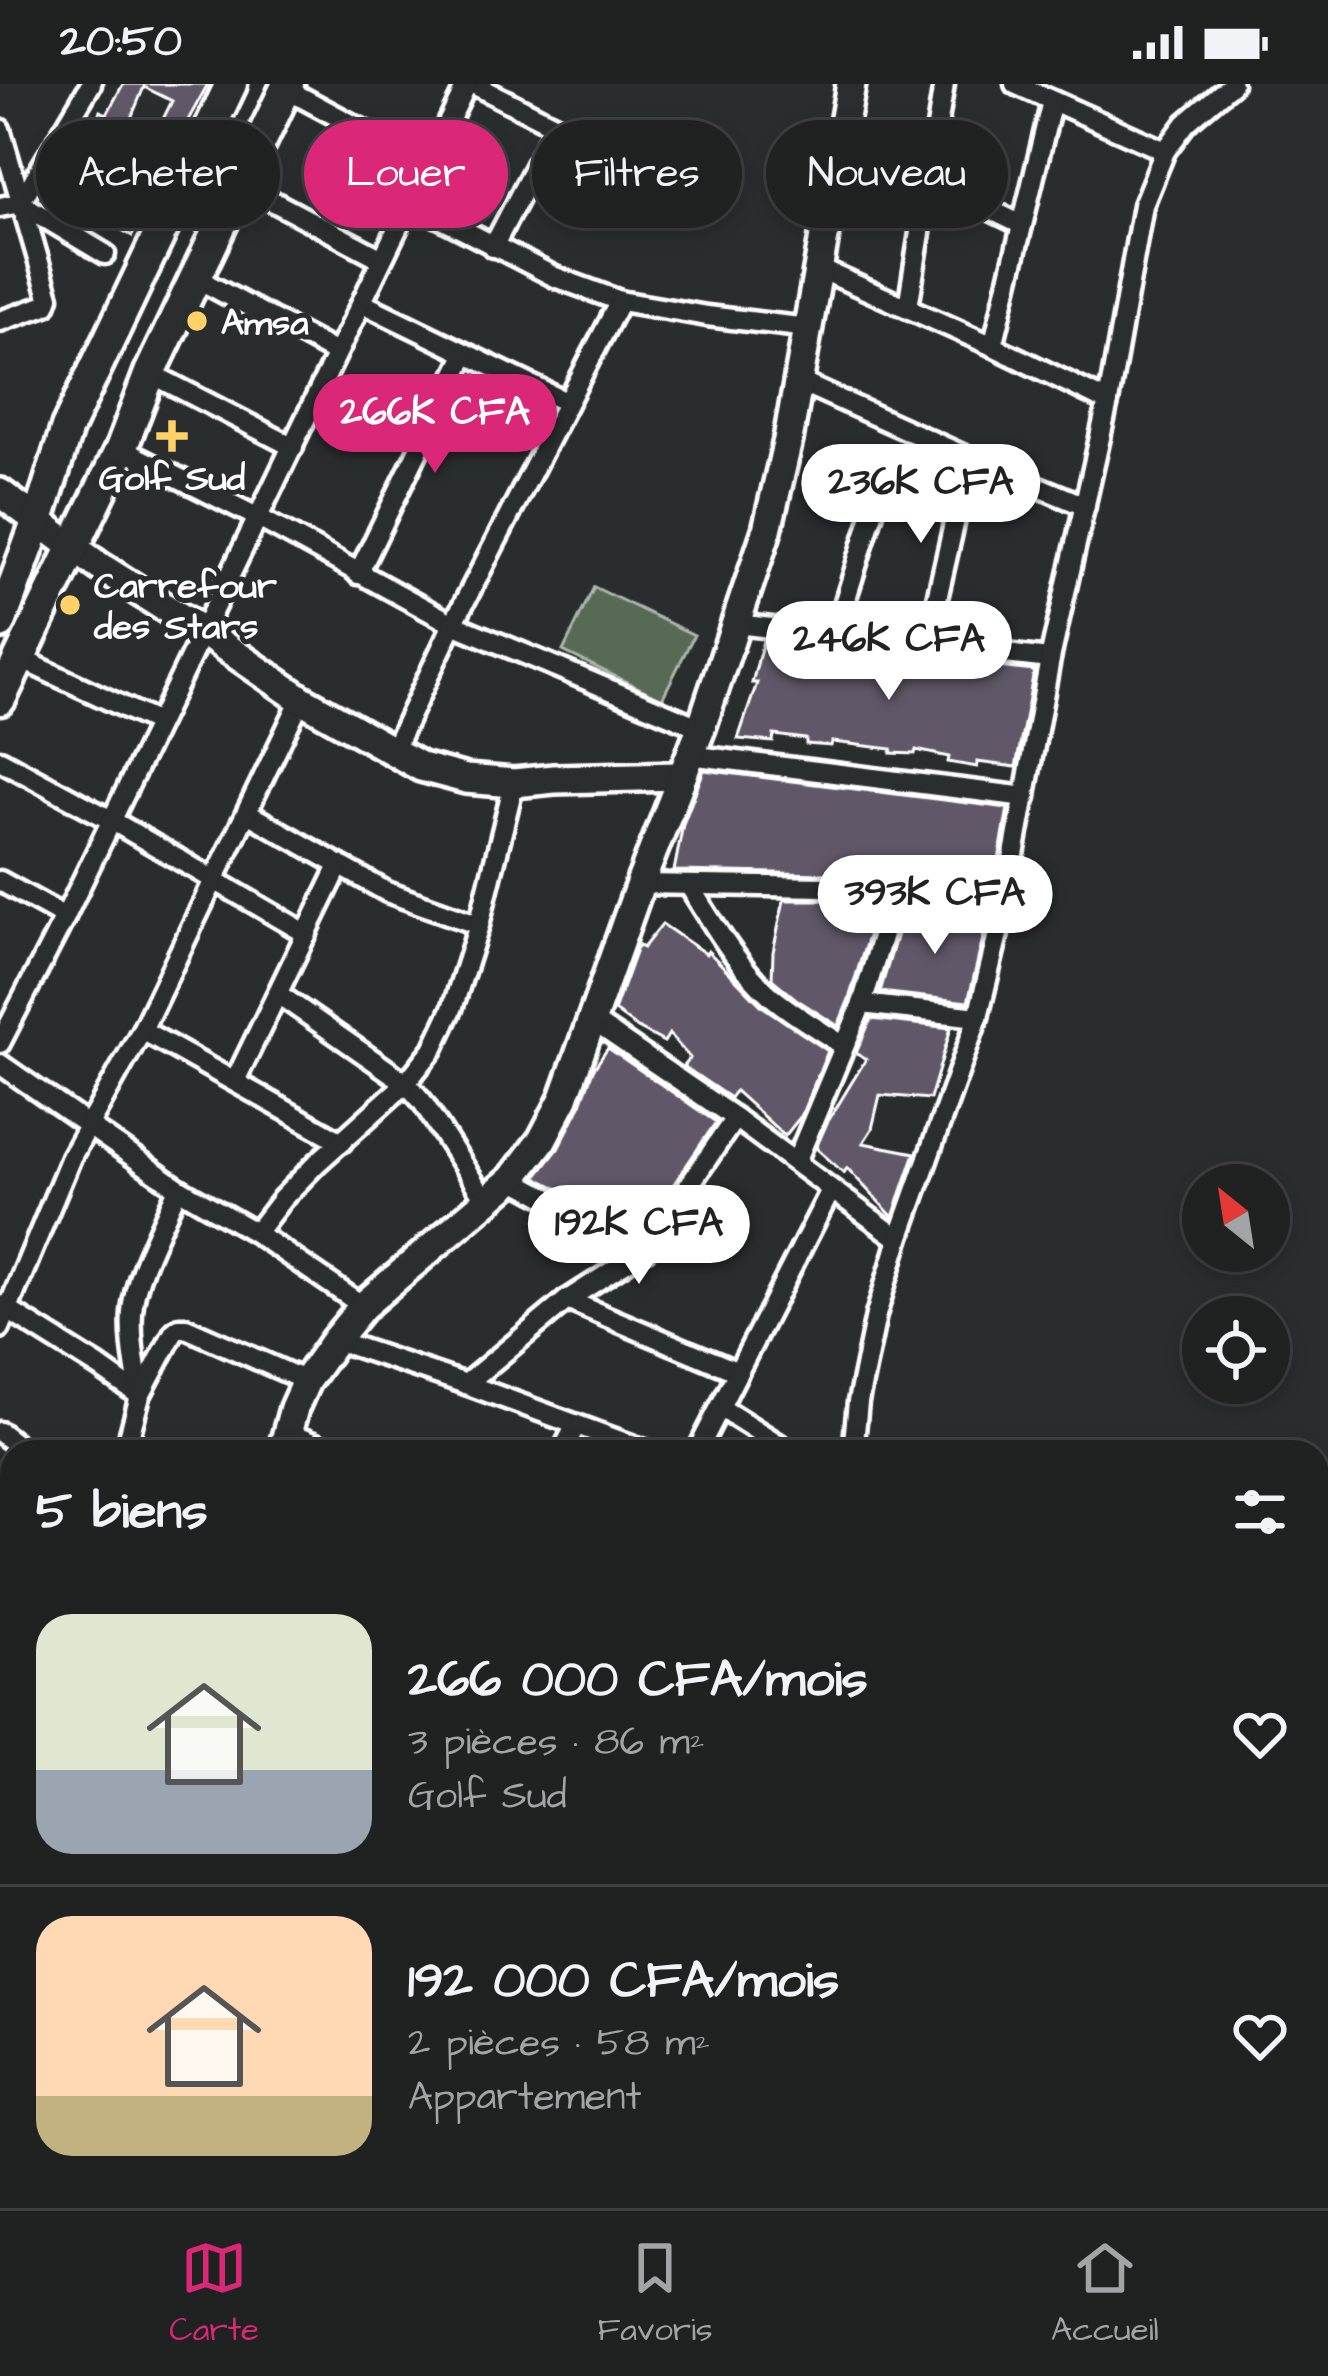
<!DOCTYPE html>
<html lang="fr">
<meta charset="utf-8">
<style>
:root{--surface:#202222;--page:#2d2f2f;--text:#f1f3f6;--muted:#a2a4a5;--line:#3d3f40;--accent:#db2777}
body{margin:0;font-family:"Architects Daughter",sans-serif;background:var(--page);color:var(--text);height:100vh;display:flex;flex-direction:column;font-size:45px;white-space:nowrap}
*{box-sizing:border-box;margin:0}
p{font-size:39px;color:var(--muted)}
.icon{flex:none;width:66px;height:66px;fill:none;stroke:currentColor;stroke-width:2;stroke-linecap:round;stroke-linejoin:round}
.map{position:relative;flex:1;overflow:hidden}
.sheet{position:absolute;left:0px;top:1356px;width:1329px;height:768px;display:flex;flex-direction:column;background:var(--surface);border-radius:36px 36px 0 0;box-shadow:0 6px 18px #0003,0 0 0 3px var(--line)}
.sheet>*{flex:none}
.guide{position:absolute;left:36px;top:36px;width:1257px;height:108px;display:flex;gap:24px}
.needle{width:78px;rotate:330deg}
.buttons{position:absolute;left:1182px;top:1080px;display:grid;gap:24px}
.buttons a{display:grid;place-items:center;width:108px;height:108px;border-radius:50%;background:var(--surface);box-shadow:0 6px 18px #0003,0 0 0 3px var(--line);font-size:60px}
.price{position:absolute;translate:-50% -102px;padding:0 27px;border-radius:42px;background:#fff;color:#222;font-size:39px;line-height:78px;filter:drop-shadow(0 3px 6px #0008)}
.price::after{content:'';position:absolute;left:50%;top:72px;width:36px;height:27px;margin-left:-18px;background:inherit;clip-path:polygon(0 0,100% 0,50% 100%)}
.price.current{background:var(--accent);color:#fff}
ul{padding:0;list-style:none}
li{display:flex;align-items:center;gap:36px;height:300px;padding:0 36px}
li+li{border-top:3px solid var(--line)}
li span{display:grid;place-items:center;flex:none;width:336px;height:240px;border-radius:36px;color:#555}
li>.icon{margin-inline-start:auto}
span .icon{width:144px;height:144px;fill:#fffc;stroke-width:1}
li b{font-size:51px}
h2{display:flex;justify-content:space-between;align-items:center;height:144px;padding:0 36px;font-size:51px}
.pill{padding:0 42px;border-radius:54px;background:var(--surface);box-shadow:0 6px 18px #0003,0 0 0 3px var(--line);font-size:42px;line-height:108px}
.pill.current{background:var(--accent);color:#fff}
.status{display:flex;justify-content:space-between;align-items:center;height:84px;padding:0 60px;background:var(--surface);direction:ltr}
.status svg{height:33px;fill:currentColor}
.tab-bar{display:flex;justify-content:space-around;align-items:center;height:168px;border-top:3px solid var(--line);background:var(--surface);font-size:33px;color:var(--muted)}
.tab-bar a{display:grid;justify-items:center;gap:6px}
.tab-bar .current{color:var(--accent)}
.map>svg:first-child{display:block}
.green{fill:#586b55;stroke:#acb5aa;stroke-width:3}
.water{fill:#4a676e;stroke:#92a4a8;stroke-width:3}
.building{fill:#615868;stroke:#fff;stroke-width:3}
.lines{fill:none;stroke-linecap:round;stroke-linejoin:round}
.street-casing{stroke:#fff;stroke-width:27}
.secondary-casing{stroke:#fff;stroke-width:36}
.primary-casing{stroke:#fff;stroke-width:39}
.street{stroke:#2a2d2e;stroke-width:18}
.secondary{stroke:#2a2d2e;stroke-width:27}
.primary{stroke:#2a2d2e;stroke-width:30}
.poi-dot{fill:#ffd166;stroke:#2a2d2e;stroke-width:4.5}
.labels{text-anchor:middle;stroke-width:10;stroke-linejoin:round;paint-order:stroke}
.poi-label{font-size:36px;font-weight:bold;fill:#fff;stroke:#2a2d2e;text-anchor:start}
</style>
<div class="status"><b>20:50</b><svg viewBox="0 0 49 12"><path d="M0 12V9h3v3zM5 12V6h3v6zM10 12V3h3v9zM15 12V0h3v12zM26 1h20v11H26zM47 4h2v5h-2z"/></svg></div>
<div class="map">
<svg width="1328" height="2124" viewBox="0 0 1328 2124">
<rect width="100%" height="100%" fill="#2a2d2e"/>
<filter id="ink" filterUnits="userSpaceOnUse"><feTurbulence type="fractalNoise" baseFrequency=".00833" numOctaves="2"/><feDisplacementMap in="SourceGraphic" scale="24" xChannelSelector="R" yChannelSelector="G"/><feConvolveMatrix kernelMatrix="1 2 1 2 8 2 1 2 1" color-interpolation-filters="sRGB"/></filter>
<g filter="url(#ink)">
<!-- green -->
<g class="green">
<path d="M594,503L694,551L662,615L563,567Z"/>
<path d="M1328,1906V2124H929L941,2112H1317V1908Z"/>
</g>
<!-- water -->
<path class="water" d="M1137,2112H1309L1302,2124H1134Z"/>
<!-- building -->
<g class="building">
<path d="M123,0H208L182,47L184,48L175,63L178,65L170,83H167L143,139L137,142L132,152L111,140L172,17L144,3L92,128L89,127L88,129L65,120L72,103L65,98L74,81L82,83L95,62L100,49L93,44L100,27L107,30Z"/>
<path d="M938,375L951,391L949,403L925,422L907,400Z"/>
<path d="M763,557L1034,587L1016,683L977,678V683L948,678L949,673L916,666L915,670L891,669L892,665L832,658L831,662L806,660V655L774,651L773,658L738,655L757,599H752Z"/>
<path d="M704,686L1008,724L993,810L828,790L674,787L683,740Z"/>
<path d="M784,816H826L877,823L849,915L838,942L796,915L772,895L773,868Z"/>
<path d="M904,826L987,837L968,918L880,908Z"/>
<path d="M662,840L706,870L708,867L762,922L828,967L801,1032L785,1052L735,1007L730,1014L683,982L690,974L669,950L664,958L636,943L614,927L636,866L639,861L643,864Z"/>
<path d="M871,935L951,944L930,1015L880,1011L872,1045L863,1059L915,1069L893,1133L847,1084L844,1089L816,1064L827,1039L866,975L856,969Z"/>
<path d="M608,964L716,1038L641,1148L536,1093L558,1065L581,1020L593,986Z"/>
</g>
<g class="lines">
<defs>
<g id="street">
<path d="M473,0L556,42L660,88"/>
<path d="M1015,0L1165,67"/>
<path d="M286,5L428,81"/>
<path d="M0,45L49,213L46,221L0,237"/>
<path d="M929,96L1022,141"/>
<path d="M240,100L382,175"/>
<path d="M409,118L555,193L620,217L707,232L808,244"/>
<path d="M20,119L91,0"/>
<path d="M0,123L20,119L105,170"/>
<path d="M493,163L556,42"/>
<path d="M820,185L993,262L1108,318"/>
<path d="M196,194L336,269"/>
<path d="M362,219L566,318"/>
<path d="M908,223L944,0"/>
<path d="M993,262L1052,17"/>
<path d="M150,289L293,363"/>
<path d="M798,297L969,374L1085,422"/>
<path d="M121,365L257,433L453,540L701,644"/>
<path d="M358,490L465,271"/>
<path d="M736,540L1050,575"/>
<path d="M834,552L888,381"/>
<path d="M926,563L969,374"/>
<path d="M19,574L158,639"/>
<path d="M392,669L453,540L620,217"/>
<path d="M689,671L1026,713"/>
<path d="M0,676L111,736L307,850"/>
<path d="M247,729L387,808L479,841"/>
<path d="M0,797L65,833"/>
<path d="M640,800L827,803L1004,825"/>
<path d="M690,803C714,841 737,882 771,912C793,931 820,946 844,962"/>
<path d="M278,910L406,999L422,1017L486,1117"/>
<path d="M862,920L978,933"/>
<path d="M593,937L735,1034L899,1155"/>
<path d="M142,946L342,1058"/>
<path d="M0,959L65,833L467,0"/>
<path d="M0,980L178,1104L256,1149L363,1222"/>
<path d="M235,997L339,782"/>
<path d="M796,1078L862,920L894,813"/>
<path d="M512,1095L645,1166"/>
<path d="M256,1149L282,1115L317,1079L406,999L433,965L452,925L479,841L514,699"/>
<path d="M567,1216L738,1288"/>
<path d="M0,1221L99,1283L140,1312"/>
<path d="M0,1244L71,1073L142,946L301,615"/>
<path d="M335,1256L466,1300L650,1368"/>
<path d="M466,1300L567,1216L645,1166L735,1034"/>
<path d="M140,1312C136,1284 130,1256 132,1228C135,1189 163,1140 178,1104"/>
<path d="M721,1324L791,1368"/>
<path d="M0,1348L26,1368"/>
<path d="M288,1349L336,1368"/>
<path d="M125,1368L140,1312L174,1248L179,1244H186L306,1297"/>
<path d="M562,1368L576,1341"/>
<path d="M697,1368L831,1106"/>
<path d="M853,1368L858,1318L876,1231L899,1155L978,933L1004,825L1050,575L1108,318L1143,121L1165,67L1186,39L1232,0"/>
<path d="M0,1455L12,1426"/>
<path d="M0,1779L12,1784"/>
</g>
<g id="secondary">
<path d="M0,409L99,482L202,547L301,615L421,683L466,695L514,699L554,695L680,692"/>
<path d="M282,1368L294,1324L306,1297L335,1256L363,1222L512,1095L542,1056L564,1014L640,800L701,644L767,446L788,356L851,0"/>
<path d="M0,1586L12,1592"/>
</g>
<g id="primary">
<path d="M0,539L38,436L67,344L231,0"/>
<path d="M0,615L121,365L150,289L288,0"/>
</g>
</defs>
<!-- street casing -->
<use href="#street" class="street-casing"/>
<!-- secondary casing -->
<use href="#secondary" class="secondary-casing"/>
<!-- primary casing -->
<use href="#primary" class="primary-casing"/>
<!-- street -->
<use href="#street" class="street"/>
<!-- secondary -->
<use href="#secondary" class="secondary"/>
<!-- primary -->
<use href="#primary" class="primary"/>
</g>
</g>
<!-- markers -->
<g class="poi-dot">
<circle cx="197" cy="237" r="12"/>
<path d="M166 334h12v12h12v12h-12v12h-12v-12h-12v-12h12z"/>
<circle cx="70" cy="521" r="12"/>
</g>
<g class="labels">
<!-- poi labels -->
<g class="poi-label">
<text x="221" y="250">Amsa</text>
<text x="172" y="405" text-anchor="middle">Golf Sud</text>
<text x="94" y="513">Carrefour<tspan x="94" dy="41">des Stars</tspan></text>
</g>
</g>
</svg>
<div class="buttons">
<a><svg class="needle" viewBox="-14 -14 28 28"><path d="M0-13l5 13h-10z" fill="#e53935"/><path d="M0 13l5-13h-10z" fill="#a2a4a5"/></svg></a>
<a><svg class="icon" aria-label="locate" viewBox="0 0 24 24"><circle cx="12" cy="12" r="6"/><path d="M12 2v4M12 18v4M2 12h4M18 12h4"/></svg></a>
</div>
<b class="price current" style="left:435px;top:392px">266K CFA</b>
<b class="price" style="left:921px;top:462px">236K CFA</b>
<b class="price" style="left:889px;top:619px">246K CFA</b>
<b class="price" style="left:935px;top:873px">393K CFA</b>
<b class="price" style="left:639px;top:1203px">192K CFA</b>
<div class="guide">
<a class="pill">Acheter</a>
<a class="pill current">Louer</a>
<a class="pill">Filtres</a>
<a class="pill">Nouveau</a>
</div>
<section class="sheet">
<h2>5 biens<svg class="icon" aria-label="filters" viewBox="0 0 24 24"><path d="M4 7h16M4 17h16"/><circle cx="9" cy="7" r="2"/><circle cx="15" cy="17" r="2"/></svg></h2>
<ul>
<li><span style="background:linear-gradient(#dfe7d0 65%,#9aa5b1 0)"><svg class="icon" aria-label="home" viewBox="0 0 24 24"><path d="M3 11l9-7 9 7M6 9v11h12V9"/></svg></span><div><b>266 000 CFA/mois</b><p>3 pièces · 86 m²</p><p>Golf Sud</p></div><svg class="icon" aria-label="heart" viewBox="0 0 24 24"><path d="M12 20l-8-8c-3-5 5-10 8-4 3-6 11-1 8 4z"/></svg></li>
<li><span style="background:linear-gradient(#ffd9b3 75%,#c2b280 0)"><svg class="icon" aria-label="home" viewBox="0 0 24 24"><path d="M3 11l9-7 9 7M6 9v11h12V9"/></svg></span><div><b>192 000 CFA/mois</b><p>2 pièces · 58 m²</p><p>Appartement</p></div><svg class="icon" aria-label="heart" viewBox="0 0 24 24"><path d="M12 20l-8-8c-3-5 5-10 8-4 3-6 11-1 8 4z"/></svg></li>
</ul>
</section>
</div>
<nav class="tab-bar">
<a class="current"><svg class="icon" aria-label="map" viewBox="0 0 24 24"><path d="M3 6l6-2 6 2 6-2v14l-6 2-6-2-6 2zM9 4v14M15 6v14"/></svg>Carte</a>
<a><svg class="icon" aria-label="saved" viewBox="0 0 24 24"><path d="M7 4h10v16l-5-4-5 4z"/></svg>Favoris</a>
<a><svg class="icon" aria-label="home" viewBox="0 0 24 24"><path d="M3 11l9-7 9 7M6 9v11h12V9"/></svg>Accueil</a>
</nav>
